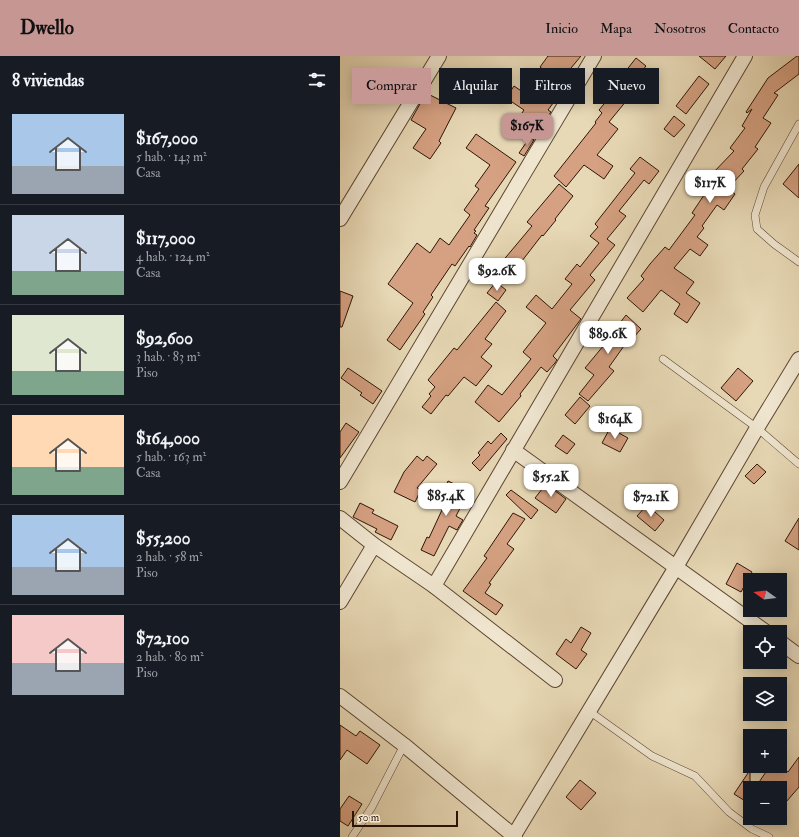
<!DOCTYPE html>
<html lang="es">
<meta charset="utf-8">
<style>
:root{--surface:#171b24;--page:#20242c;--text:#f1f3f6;--muted:#9ea1a6;--line:#363941;--accent:#c59692}
body{margin:0;font-family:"IM FELL Double Pica",serif;background:var(--page);color:var(--text);height:100vh;display:flex;flex-direction:column;font-size:15px;white-space:nowrap}
*{box-sizing:border-box;margin:0}
p{font-size:13px;color:var(--muted)}
.icon{flex:none;width:22px;height:22px;fill:none;stroke:currentColor;stroke-width:2;stroke-linecap:round;stroke-linejoin:round}
.map{position:relative;flex:1;overflow:hidden}
.drawer{display:flex;flex-direction:column;background:var(--surface);width:340px}
.drawer>*{flex:none}
.hud{position:absolute;left:12px;top:12px;width:380px;height:36px;display:flex;gap:8px}
.needle{width:26px;rotate:285deg}
.fabs{position:absolute;left:403px;top:517px;display:grid;gap:8px}
.fabs a{display:grid;place-items:center;width:44px;height:44px;border-radius:0px;background:var(--surface);box-shadow:0 2px 10px #0003;font-size:20px}
.scale{position:absolute;left:12px;bottom:10px;width:106px;box-sizing:border-box;padding-left:4px;border:2px solid #2f1506;border-top:0;font-size:11px;line-height:14px;white-space:nowrap;color:#2f1506;-webkit-text-stroke:3px #f0e6d0;paint-order:stroke}
.price{position:absolute;translate:-50% -34px;padding:0 9px;border-radius:8px;background:#fff;color:#222;font-size:13px;line-height:26px;filter:drop-shadow(0 1px 2px #0008)}
.price::after{content:'';position:absolute;left:50%;top:24px;width:12px;height:9px;margin-left:-6px;background:inherit;clip-path:polygon(0 0,100% 0,50% 100%)}
.price.current{background:var(--accent);color:#111}
ul{padding:0;list-style:none}
li{display:flex;align-items:center;gap:12px;height:100px;padding:0 12px}
li+li{border-top:1px solid var(--line)}
li span{display:grid;place-items:center;flex:none;width:112px;height:80px;border-radius:0px;color:#555}
li>.icon{margin-inline-start:auto}
span .icon{width:48px;height:48px;fill:#fffc;stroke-width:1}
li b{font-size:17px}
h2{display:flex;justify-content:space-between;align-items:center;height:48px;padding:0 12px;font-size:17px}
.chip{padding:0 14px;border-radius:0px;background:var(--surface);box-shadow:0 2px 10px #0003;font-size:14px;line-height:36px}
.chip.current{background:var(--accent);color:#111}
header{display:flex;align-items:center;gap:24px;box-sizing:border-box;height:56px;padding:0 20px;background:var(--accent);color:#111}
header strong{font-size:19px}
nav{display:flex;gap:22px;margin-inline-start:auto;font-size:14px}
main{display:flex;flex:1;min-height:0}
.map>svg:first-child{display:block}
.building{fill:#d5a182;stroke:#2f1506}
.lines{fill:none;stroke-linecap:round;stroke-linejoin:round}
.service-casing{stroke:#5d4632;stroke-width:8}
.minor-casing{stroke:#5d4632;stroke-width:16}
.service{stroke:#f0e6d0;stroke-width:7}
.minor{stroke:#f0e6d0;stroke-width:14}
</style>
<header>
<strong>Dwello</strong>
<nav><a>Inicio</a><a>Mapa</a><a>Nosotros</a><a>Contacto</a></nav>
</header>
<main>
<section class="drawer">
<h2>8 viviendas<svg class="icon" aria-label="filters" viewBox="0 0 24 24"><path d="M4 7h16M4 17h16"/><circle cx="9" cy="7" r="2"/><circle cx="15" cy="17" r="2"/></svg></h2>
<ul>
<li><span style="background:linear-gradient(#a9c7e8 65%,#9aa5b1 0)"><svg class="icon" aria-label="home" viewBox="0 0 24 24"><path d="M3 11l9-7 9 7M6 9v11h12V9"/></svg></span><div><b>$167,000</b><p>5 hab. · 143 m²</p><p>Casa</p></div></li>
<li><span style="background:linear-gradient(#c9d6e8 70%,#7fa58c 0)"><svg class="icon" aria-label="home" viewBox="0 0 24 24"><path d="M3 11l9-7 9 7M6 9v11h12V9"/></svg></span><div><b>$117,000</b><p>4 hab. · 124 m²</p><p>Casa</p></div></li>
<li><span style="background:linear-gradient(#dfe7d0 70%,#7fa58c 0)"><svg class="icon" aria-label="home" viewBox="0 0 24 24"><path d="M3 11l9-7 9 7M6 9v11h12V9"/></svg></span><div><b>$92,600</b><p>3 hab. · 83 m²</p><p>Piso</p></div></li>
<li><span style="background:linear-gradient(#ffd9b3 65%,#7fa58c 0)"><svg class="icon" aria-label="home" viewBox="0 0 24 24"><path d="M3 11l9-7 9 7M6 9v11h12V9"/></svg></span><div><b>$164,000</b><p>5 hab. · 163 m²</p><p>Casa</p></div></li>
<li><span style="background:linear-gradient(#a9c7e8 65%,#9aa5b1 0)"><svg class="icon" aria-label="home" viewBox="0 0 24 24"><path d="M3 11l9-7 9 7M6 9v11h12V9"/></svg></span><div><b>$55,200</b><p>2 hab. · 58 m²</p><p>Piso</p></div></li>
<li><span style="background:linear-gradient(#f6c9c9 60%,#9aa5b1 0)"><svg class="icon" aria-label="home" viewBox="0 0 24 24"><path d="M3 11l9-7 9 7M6 9v11h12V9"/></svg></span><div><b>$72,100</b><p>2 hab. · 80 m²</p><p>Piso</p></div></li>
</ul>
</section>
<div class="map">
<svg width="459" height="781" viewBox="0 0 459 781">
<rect width="100%" height="100%" fill="#e8d9b6"/>
<filter id="stains"><feTurbulence type="fractalNoise" baseFrequency=".005" numOctaves="4"/><feColorMatrix values="0 0 0 0 .2 0 0 0 0 .09 0 0 0 0 .02 0 0 0 .5 -.17"/></filter>
<radialGradient id="worn" r=".72"><stop offset=".6" stop-color="#630" stop-opacity="0"/><stop offset="1" stop-color="#630" stop-opacity=".3"/></radialGradient>
<!-- building -->
<g class="building">
<path d="M208,0H241L231,12L233,13L217,37L219,39L208,54L211,56L198,74L179,61L184,54L166,42L174,30L196,45L213,21L200,11Z"/>
<path d="M359,0H386L375,13Z"/>
<path d="M457,0H459V18L434,37L438,39L423,62L431,67L415,91L418,93L402,113L404,115L388,132L395,138L384,154L377,149L362,170L364,172L357,181L368,189L360,200L350,193L334,212L354,226L346,237L360,247L347,267L334,258L340,248L321,234L303,256L287,242L304,223L301,220L310,208L325,191L329,194L355,159L352,157L364,139L359,136L371,119L394,95L390,92L405,72L402,70L412,53L407,57L406,56L428,22Z"/>
<path d="M296,2L306,10L291,29L296,33L269,66L278,73L257,99L273,110L264,123L244,109L226,131L214,120L256,67L255,66L262,57L259,54L273,37L270,35Z"/>
<path d="M21,20L47,35L41,47L14,32Z"/>
<path d="M359,20L369,28L346,58L336,50Z"/>
<path d="M86,37L116,52L99,85L101,87L90,103L73,92L86,73L71,64Z"/>
<path d="M334,60L345,69L334,81L324,73Z"/>
<path d="M136,78L176,106L145,150L149,152L134,174L136,175L134,177L137,179L130,191L129,190L115,210L112,208L91,239L93,241L83,256L85,258L60,294L47,284L73,247L48,228L77,187L90,197L100,182L109,189L130,159L124,154L139,133L135,130L150,109L126,92Z"/>
<path d="M190,81L194,84L184,100L179,97Z"/>
<path d="M300,101L319,115L309,128L304,124L279,155L286,160L267,183L275,189L250,219L255,224L230,254L241,263L213,300L217,304L215,307L207,316L201,311L180,338L181,340L159,366L135,346L148,329L162,339L191,303L183,296L206,267L186,251L196,239L212,253L232,228L225,223L237,208L240,211L259,187L250,180L258,171L255,168L295,117L290,113Z"/>
<path d="M459,108V142L443,128Z"/>
<path d="M219,128L233,140L215,163L216,164L203,180L202,179L168,223L156,213L192,170L187,166Z"/>
<path d="M156,226L166,234L158,245L147,237Z"/>
<path d="M0,235L13,240L2,271H0Z"/>
<path d="M156,246L166,255L145,283L152,288L141,301L152,310L136,330L124,321L108,340L106,339L91,358L82,351L91,340L89,338L95,331L88,324L114,292L117,294Z"/>
<path d="M286,259L301,273L293,282L291,280L269,311L274,315L248,345L239,338L254,319L245,312L264,289L260,286L269,273L273,276Z"/>
<path d="M8,312L42,335L33,348L20,339L22,337L1,322Z"/>
<path d="M398,312L413,325L396,345L381,332Z"/>
<path d="M240,341L250,350L235,368L225,359Z"/>
<path d="M6,367L19,376L0,402V376Z"/>
<path d="M270,372L288,382L280,396L262,387Z"/>
<path d="M161,377L167,383L140,415L132,407L140,399L138,397L148,385L151,388Z"/>
<path d="M223,379L235,388L227,398L215,390Z"/>
<path d="M77,400L83,405L87,400L97,408L77,432L81,434L75,446L54,436L64,416Z"/>
<path d="M417,408L426,416L414,428L405,420Z"/>
<path d="M108,425L127,434V439L116,460L123,464L117,474L109,470L94,500L81,494L87,481L89,482L108,441L102,438Z"/>
<path d="M206,428L226,443L216,457L195,442Z"/>
<path d="M171,434L198,454L191,463L166,439Z"/>
<path d="M20,447L34,454L32,457L58,470L51,484L35,476L37,473L13,461Z"/>
<path d="M307,449L324,464L315,475L297,460Z"/>
<path d="M173,457L185,463L167,488L174,493L149,527L151,528L145,537L163,549L156,559L123,535L147,502L144,500Z"/>
<path d="M459,462V494L445,485Z"/>
<path d="M397,507L412,516L401,536L386,528Z"/>
<path d="M241,571L251,577L241,594L247,598L236,613L216,598L226,583L231,587Z"/>
<path d="M0,669L16,680L20,675L40,689L27,708L7,694L0,704Z"/>
<path d="M459,701V731L440,753V732H415L430,710H440L448,716Z"/>
<path d="M410,714V748L394,738Z"/>
<path d="M240,724L256,737L241,754L226,741Z"/>
<path d="M9,740L22,748L8,770L0,765V753Z"/>
</g>
<g class="lines">
<defs>
<g id="service">
<path d="M459,68L424,131L415,159L417,173L434,188L459,206"/>
<path d="M323,303L417,372L459,408"/>
<path d="M249,655L312,700L355,720L389,756L412,773L429,781"/>
<path d="M12,781L32,751L64,689"/>
</g>
<g id="minor">
<path d="M0,163L99,0"/>
<path d="M173,394L426,576"/>
<path d="M0,426L254,0"/>
<path d="M0,462L34,489L94,530L215,624"/>
<path d="M94,530L405,0"/>
<path d="M0,546L34,489"/>
<path d="M440,586L459,600"/>
<path d="M0,640L64,689L175,781"/>
<path d="M173,781L336,511L417,372L459,303"/>
</g>
</defs>
<!-- service casing -->
<use href="#service" class="service-casing"/>
<!-- minor casing -->
<use href="#minor" class="minor-casing"/>
<!-- service -->
<use href="#service" class="service"/>
<!-- minor -->
<use href="#minor" class="minor"/>
</g>
<rect width="100%" height="100%" filter="url(#stains)"/>
<rect width="100%" height="100%" fill="url(#worn)"/>
</svg>
<div class="fabs">
<a><svg class="needle" viewBox="-14 -14 28 28"><path d="M0-13l5 13h-10z" fill="#e53935"/><path d="M0 13l5-13h-10z" fill="#9ea1a6"/></svg></a>
<a><svg class="icon" aria-label="locate" viewBox="0 0 24 24"><circle cx="12" cy="12" r="6"/><path d="M12 2v4M12 18v4M2 12h4M18 12h4"/></svg></a>
<a><svg class="icon" aria-label="layers" viewBox="0 0 24 24"><path d="M12 4l9 5-9 5-9-5zM3 14l9 5 9-5"/></svg></a>
<a>+</a>
<a>−</a>
</div>
<div class="scale">50 m</div>
<b class="price current" style="left:187px;top:91px">$167K</b>
<b class="price" style="left:370px;top:148px">$117K</b>
<b class="price" style="left:157px;top:236px">$92.6K</b>
<b class="price" style="left:268px;top:299px">$89.6K</b>
<b class="price" style="left:275px;top:384px">$164K</b>
<b class="price" style="left:211px;top:442px">$55.2K</b>
<b class="price" style="left:106px;top:461px">$85.4K</b>
<b class="price" style="left:311px;top:462px">$72.1K</b>
<div class="hud">
<a class="chip current">Comprar</a>
<a class="chip">Alquilar</a>
<a class="chip">Filtros</a>
<a class="chip">Nuevo</a>
</div>
</div>
</main>
